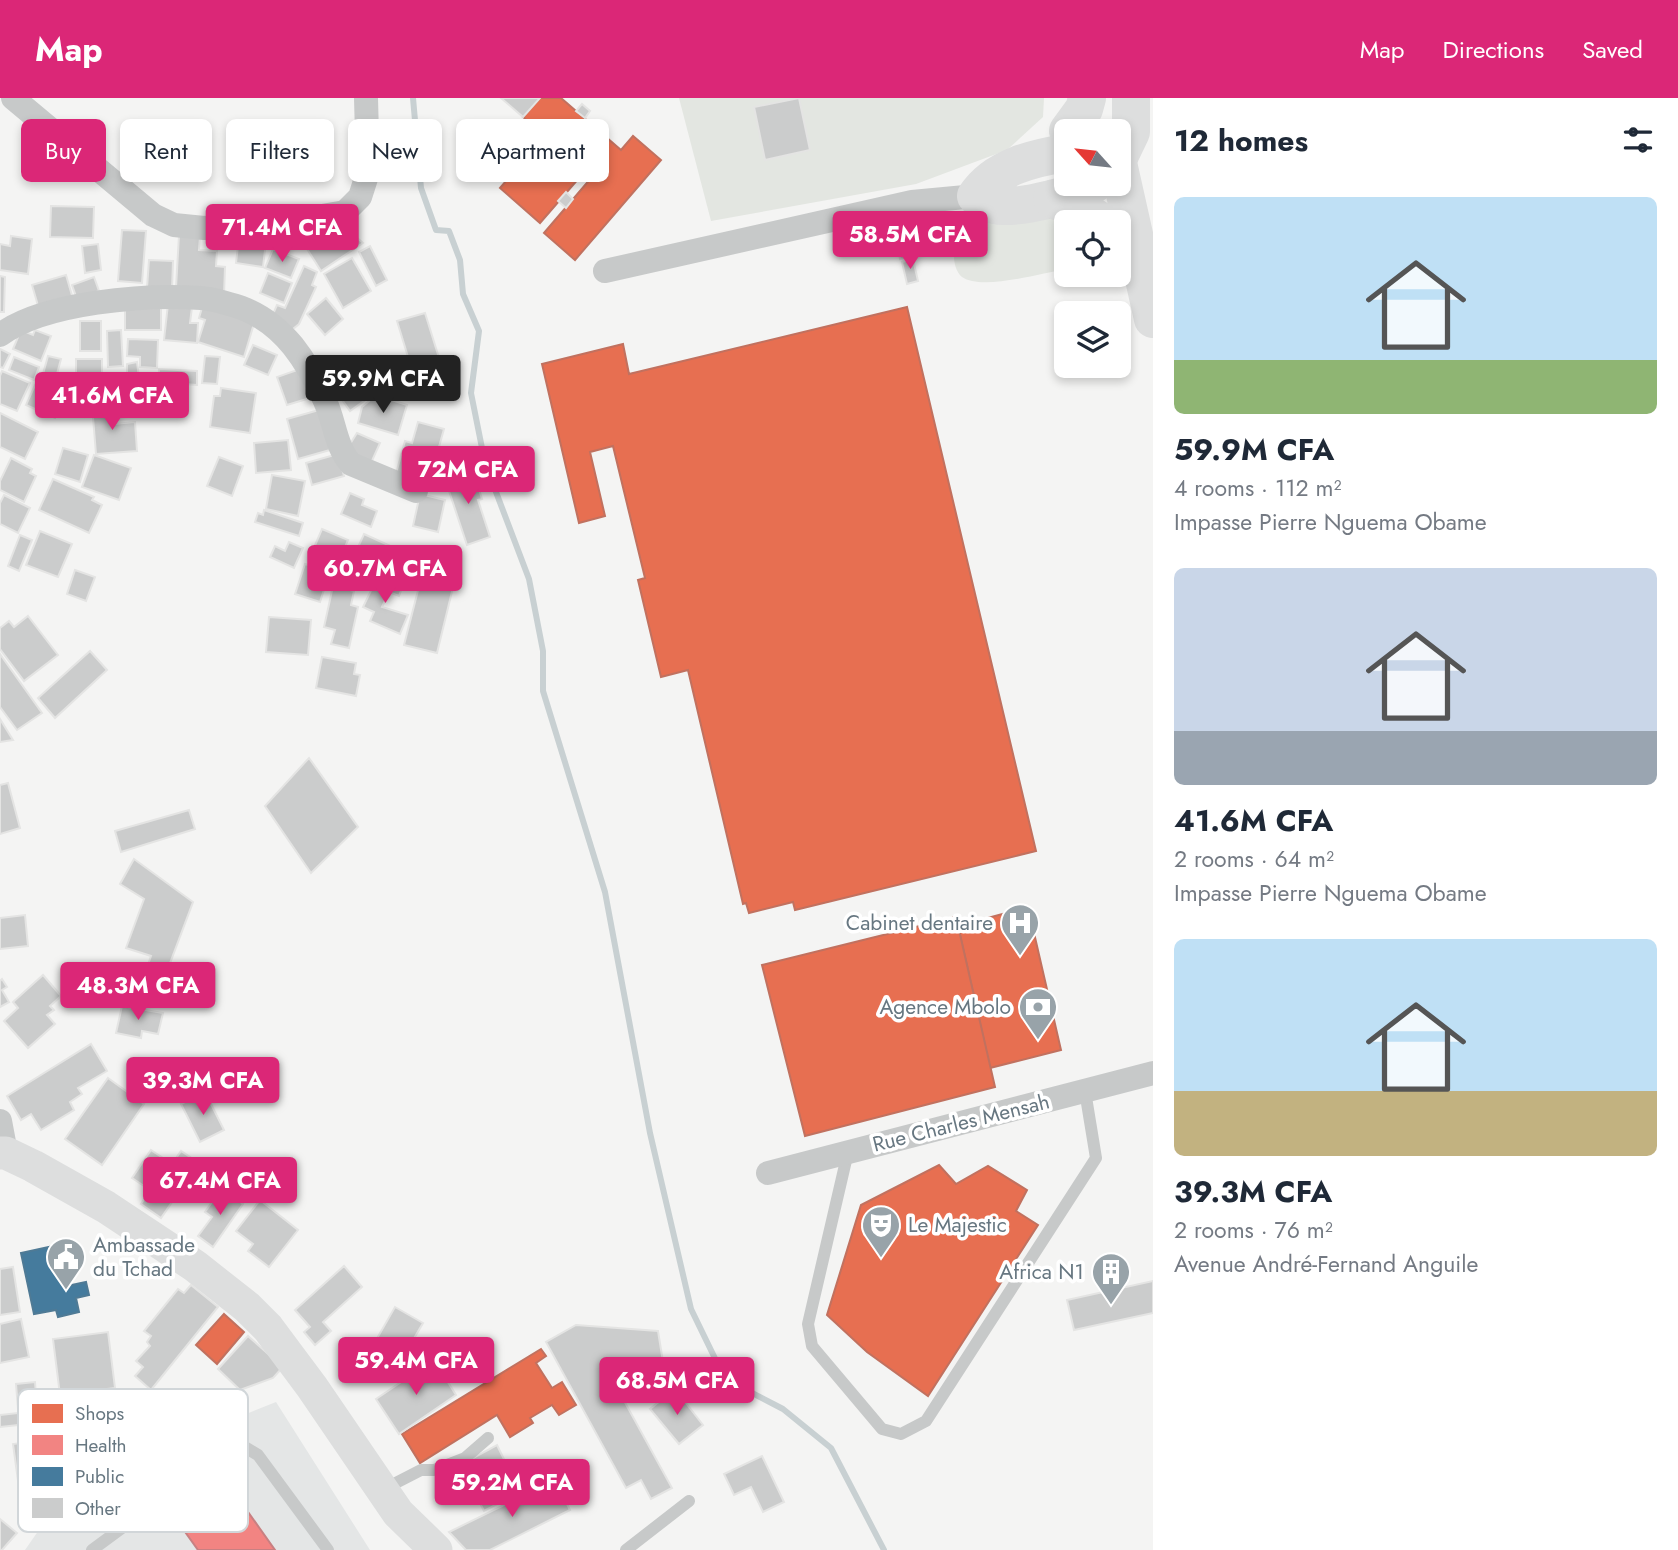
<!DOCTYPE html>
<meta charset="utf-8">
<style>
:root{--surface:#fff;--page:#f6f6f7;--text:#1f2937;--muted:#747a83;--accent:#db2777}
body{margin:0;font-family:Jost,sans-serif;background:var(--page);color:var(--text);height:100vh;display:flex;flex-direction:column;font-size:26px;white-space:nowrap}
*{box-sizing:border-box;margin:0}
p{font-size:23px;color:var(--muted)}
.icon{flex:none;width:38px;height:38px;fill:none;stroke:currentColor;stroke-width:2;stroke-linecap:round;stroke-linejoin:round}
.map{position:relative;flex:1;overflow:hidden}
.drawer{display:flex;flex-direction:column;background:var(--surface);width:525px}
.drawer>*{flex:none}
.banner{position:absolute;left:21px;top:21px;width:665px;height:63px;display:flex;gap:14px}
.needle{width:46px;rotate:297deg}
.controls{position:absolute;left:1054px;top:21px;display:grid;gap:14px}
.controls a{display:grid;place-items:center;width:77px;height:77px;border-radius:10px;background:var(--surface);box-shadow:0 4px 10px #0003;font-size:35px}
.price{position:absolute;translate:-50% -60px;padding:0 16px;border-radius:7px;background:var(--accent);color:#fff;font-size:23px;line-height:46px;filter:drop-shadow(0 2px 4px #0008)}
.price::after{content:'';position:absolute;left:50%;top:42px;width:21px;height:16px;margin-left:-10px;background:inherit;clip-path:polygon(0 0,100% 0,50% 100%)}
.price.selected{background:#222;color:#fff}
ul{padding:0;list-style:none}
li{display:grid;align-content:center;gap:14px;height:371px;padding:0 21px}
li span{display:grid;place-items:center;height:217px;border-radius:10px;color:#555}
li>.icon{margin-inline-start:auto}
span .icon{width:126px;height:126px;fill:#fffc;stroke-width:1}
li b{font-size:30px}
h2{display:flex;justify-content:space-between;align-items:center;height:84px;padding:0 21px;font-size:30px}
.chip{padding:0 24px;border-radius:10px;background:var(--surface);box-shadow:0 4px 10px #0003;font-size:24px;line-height:63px}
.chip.selected{background:var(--accent);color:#fff}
header{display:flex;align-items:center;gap:42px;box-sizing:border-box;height:98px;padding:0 35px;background:var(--accent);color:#fff}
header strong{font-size:33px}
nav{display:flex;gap:38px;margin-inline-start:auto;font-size:24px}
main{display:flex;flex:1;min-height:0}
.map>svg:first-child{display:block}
.built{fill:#e4e6e6}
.green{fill:#e3e6e1}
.shops{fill:#e76f51;stroke:#c1715f;stroke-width:2}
.health{fill:#f28482;stroke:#c88082;stroke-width:2}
.public{fill:#457b9d;stroke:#4f7a95;stroke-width:2}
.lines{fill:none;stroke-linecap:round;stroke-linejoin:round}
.stream{stroke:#c8d0d2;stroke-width:6}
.building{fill:#cbcccc;stroke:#e4e4e3;stroke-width:2}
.lane{stroke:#c7c9c9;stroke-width:12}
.street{stroke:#c7c9c9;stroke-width:24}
.secondary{stroke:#dddede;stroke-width:33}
.primary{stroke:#dddede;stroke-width:38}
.labels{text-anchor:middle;stroke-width:7;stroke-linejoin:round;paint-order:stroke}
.poi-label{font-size:21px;fill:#677781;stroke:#fff;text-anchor:end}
.street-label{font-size:21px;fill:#677781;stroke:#fff}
.key{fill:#fff;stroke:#d1d6d9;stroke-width:2}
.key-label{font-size:19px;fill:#677781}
</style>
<header>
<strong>Map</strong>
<nav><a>Map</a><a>Directions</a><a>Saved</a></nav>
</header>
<main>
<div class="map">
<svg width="1153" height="1452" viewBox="0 0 1153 1452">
<rect width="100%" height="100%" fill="#f4f4f3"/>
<!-- built -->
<path class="built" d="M276,1304L370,1452H25L57,1406L55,1326L175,1309L199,1335Z"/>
<!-- green -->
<g class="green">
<path d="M679,0H1044L1043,19L1007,52L916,86L711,123Z"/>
<path d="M1047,116L1066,124V171C1042,175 982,193 962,179C956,174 954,165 954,158C953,146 954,137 960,127L977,121Z"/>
</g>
<!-- shops -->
<g class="shops">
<path d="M540,0H561L621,52L633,38L661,62L575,162L544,135L592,79L523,19Z"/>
<path d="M539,45L579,80L540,125L500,90Z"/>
<path d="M907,209L1036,753L795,812L793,804L749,815L746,805L743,806L688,572L661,579L638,482L645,480L613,348L590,354L605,418L579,425L542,266L623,246L629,276Z"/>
<path d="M1028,809L1061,952L990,970L958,828Z"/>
<path d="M956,819L995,989L805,1038L762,867Z"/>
<path d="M939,1067L956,1086L988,1068L1027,1092L1016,1113L1038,1127L928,1298L867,1254L827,1217L861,1107Z"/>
<path d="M224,1216L244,1234L217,1266L196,1247Z"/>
<path d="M541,1251L546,1258L536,1265L552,1290L562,1284L576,1307L559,1317L552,1307L530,1320L533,1325L510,1339L497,1317L420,1365L402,1336Z"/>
</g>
<!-- health -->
<path class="health" d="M229,1387L275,1452H198L178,1424Z"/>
<!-- public -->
<path class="public" d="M58,1147L67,1188L86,1184L89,1197L76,1200L79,1214L58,1219L56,1212L34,1216L21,1155Z"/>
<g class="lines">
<!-- stream -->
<path class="stream" d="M413,0L421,90L436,132L449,133L460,162L463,196L479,233L471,295L485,365L529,481L543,553V593L605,794L650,1035L691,1211L725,1281L783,1311L831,1350L884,1452"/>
</g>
<!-- building -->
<g class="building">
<path d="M501,0H540L523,19Z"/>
<path d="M799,0L810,52L765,62L754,9Z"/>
<path d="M582,6L590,13L585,20L576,13Z"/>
<path d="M559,51L568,59L563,66L553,58Z"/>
<path d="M566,94L573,101L566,110L558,103Z"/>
<path d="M51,108L94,109L93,140L50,139Z"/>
<path d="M901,115L906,134L895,137L890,117Z"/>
<path d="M330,124L338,135L348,132L363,145L321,173L302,143Z"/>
<path d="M240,131L267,135L263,169L236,165Z"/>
<path d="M122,132L146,133L142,185L118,183Z"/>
<path d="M907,136L912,158L900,161L896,139Z"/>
<path d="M179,137L200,138L199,152L217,153L216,168L225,169L224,197L176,190Z"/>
<path d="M11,138L32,141L28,176L0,172V146L10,148Z"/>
<path d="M98,146L101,172L85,175L82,148Z"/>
<path d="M370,148L387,182L376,188L359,154Z"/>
<path d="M273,151L299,161L291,180L265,170Z"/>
<path d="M352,160L371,193L343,210L324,176Z"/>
<path d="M913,161L918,183L907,186L902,164Z"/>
<path d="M149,162L173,163L172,191L147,190Z"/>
<path d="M304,168L317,174L312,187L316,189L299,226L288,235L273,216L277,207L285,210Z"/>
<path d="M268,175L292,185L284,205L260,195Z"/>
<path d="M66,177L73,201L39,211L32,187Z"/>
<path d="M0,178L5,179L4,214H0Z"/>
<path d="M94,179L99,193L77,201L72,187Z"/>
<path d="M326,200L343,221L325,237L307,216Z"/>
<path d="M168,206L192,209L190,225H198L197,245L164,242Z"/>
<path d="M203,206L255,222L244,259L198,244L205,222L199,220Z"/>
<rect x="125" y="210" width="36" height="22"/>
<path d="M425,215L440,263L412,272L397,223Z"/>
<rect x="80" y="223" width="21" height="30"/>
<path d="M21,232L33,237L35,232L51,238L41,263L13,251Z"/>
<path d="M121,232L123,268L108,269L107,233Z"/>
<path d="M128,241L158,242L157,270L140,269V259L127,258Z"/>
<path d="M253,247L277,257L268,277L244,267Z"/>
<path d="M0,251L10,256L3,270L0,269Z"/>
<path d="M48,258L61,261L54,287L41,283Z"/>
<path d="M205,258L220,259L217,286L202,285Z"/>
<path d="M14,259L39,269L34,282L9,272Z"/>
<rect x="76" y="261" width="26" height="21"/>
<path d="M137,264L142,305L119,308L115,277L127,276V266Z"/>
<path d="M364,264L382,290L350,313L326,279L345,266L350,273Z"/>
<path d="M159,271L197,273V287L184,286L183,318L157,317Z"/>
<path d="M300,271L310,300L287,307L277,279Z"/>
<path d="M2,273L30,285L17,313L0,306V278Z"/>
<path d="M35,287L64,300L55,320L26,307Z"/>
<path d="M75,288L97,289L96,301L74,300Z"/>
<path d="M221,290L256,295L250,335L210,329L214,298H220Z"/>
<path d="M376,297L407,307L398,337L358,325L362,309Z"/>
<path d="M67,298L89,307L84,319L62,310Z"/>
<path d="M113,306L114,326L135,324L137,353L96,356L92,307Z"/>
<path d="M319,312L330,352L298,361L287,321Z"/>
<path d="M0,315L38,334L25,361L0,349Z"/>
<path d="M418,324L444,331L428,388L395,379L405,343L412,345Z"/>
<path d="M357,335L380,345L371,365L345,354Z"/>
<path d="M288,342L291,372L256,375L254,345Z"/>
<path d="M63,350L88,357L80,384L55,376Z"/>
<path d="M338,356L344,378L312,387L306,365Z"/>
<path d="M94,357L131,370L119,402L82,389Z"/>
<path d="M219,359L243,368L232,398L207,388Z"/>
<path d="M11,360L32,371L30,375L36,378L24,404L0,392V383Z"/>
<path d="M473,372L482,401L478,402L490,439L467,447L445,381Z"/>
<path d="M272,377L305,383L298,418L266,411Z"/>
<path d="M53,381L94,399L92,402L102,407L89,435L39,412Z"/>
<path d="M350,395L364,401L362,407L377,413L371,429L341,416Z"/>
<path d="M420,396L445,402L438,434L413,428Z"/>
<path d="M4,397L30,410L18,435L0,426V405Z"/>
<path d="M264,412L303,425L299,438L255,424L258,415L263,417Z"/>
<path d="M322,431L348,442L339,463L313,452Z"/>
<path d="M40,433L72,446L58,479L26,467Z"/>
<path d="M364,436L410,457L399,479L354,458Z"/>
<path d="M20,437L32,442L19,473L8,468Z"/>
<path d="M289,444L303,450L294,470L270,459L275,448L285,453Z"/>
<path d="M425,465L457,473L437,555L404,547Z"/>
<path d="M305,466L330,473L320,504L295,496Z"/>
<path d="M75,472L95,479L86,503L67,496Z"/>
<path d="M379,476L403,487L399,498L389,494L382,509L408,517L400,536L370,523L374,514L363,509Z"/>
<path d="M333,488L354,493L351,507L358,509L349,550L331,546L335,532L324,529Z"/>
<path d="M28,518L58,557L24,583L0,551V530L9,523L14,529Z"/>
<path d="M269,519L311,522L308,557L266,554Z"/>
<path d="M90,553L107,572L55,620L38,600Z"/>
<path d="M0,556L42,615L17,632L0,609Z"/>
<path d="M322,559L356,565L354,576L360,577L356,598L316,590Z"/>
<path d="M0,621L13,642L0,644Z"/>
<path d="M309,660L358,729L311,775L265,708Z"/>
<path d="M8,685L20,730L0,736V687Z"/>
<path d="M189,712L195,731L121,754L115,733Z"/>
<path d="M134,761L193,804L155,905L136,901L151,858L126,850L144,801L120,786Z"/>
<path d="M25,817L28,848L0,851V820Z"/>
<path d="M43,877L61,898L50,908L54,912L47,917L55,926L28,950L4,923L18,910L13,904Z"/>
<path d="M2,881L7,889L2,892L9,904L0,909V883Z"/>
<path d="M122,908L163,915L158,936L142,933L141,940L116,935Z"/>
<path d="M91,946L107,973L78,990L82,996L70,1004L74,1012L41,1032L31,1016L21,1022L7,998Z"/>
<path d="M108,980L144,1006L102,1067L65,1041Z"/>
<path d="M205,994L224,1032L200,1044L181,1006Z"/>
<path d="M151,1052L172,1066L181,1053L199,1065L161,1120L141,1106L150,1092L132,1080Z"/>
<path d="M222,1090L243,1106L213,1149L198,1138L212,1119L205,1114Z"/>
<path d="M260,1102L298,1132L269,1169L248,1153L253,1146L236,1133Z"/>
<path d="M344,1168L362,1189L323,1224L331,1233L315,1247L304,1234L310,1229L295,1212Z"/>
<path d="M13,1169L20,1214L0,1217V1171Z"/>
<path d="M1153,1183V1215L1074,1232L1067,1202Z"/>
<path d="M191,1187L218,1209L151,1292L135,1278L143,1269L136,1263L150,1248L147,1244L151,1238L144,1233L178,1191L184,1195Z"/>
<path d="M395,1209L423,1225L409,1249L415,1253L402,1274L384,1264L380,1272L364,1263Z"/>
<path d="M21,1221L29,1259L0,1265V1226Z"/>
<path d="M576,1227L658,1233L664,1270L611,1279L672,1390L651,1401L641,1382L626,1390L546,1244Z"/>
<path d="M108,1234L115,1290L60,1297L53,1241Z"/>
<path d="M248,1238L283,1269L273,1280L240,1292L218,1271Z"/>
<path d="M434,1262L456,1297L399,1336L376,1301Z"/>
<path d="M35,1284L37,1310L18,1311L16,1286Z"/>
<path d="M675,1291L703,1327L679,1346L650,1311Z"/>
<path d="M45,1312L46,1324L0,1329V1317Z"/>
<path d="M43,1342L50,1392L20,1397L13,1346Z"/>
<path d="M497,1347L520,1394L484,1413L460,1367Z"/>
<path d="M762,1358L784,1404L763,1414L751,1389L734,1397L724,1376Z"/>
<path d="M555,1382L570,1412L490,1452H466L449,1434Z"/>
<path d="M0,1421L17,1435L2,1452H0Z"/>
</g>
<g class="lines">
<!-- lane -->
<g class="lane">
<path d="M848,1054L808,1226L812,1248L882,1331L901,1336L926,1323L1096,1060L1085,993"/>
<path d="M384,1391L421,1372H434L465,1360L488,1340"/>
<path d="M92,1452L225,1354L243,1348L258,1357L328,1452"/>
<path d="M626,1452L689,1403"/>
</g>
<!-- street -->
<g class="street">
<path d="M13,0L153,117L174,127L204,130L282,125L345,114L360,99L368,74L366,0"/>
<path d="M605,173L912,104L976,98"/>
<path d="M0,237C44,204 147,196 201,200C214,201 230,206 242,210C263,218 279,231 293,248C305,263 317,285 325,303C335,324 335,348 351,366L416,393"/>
<path d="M0,1023L6,1055"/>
<path d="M768,1075L1153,975"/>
</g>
<!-- secondary -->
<path class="secondary" d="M0,1055H6L33,1068L106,1109L195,1168L247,1209L268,1230L312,1289L398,1415L436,1452"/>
<!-- primary -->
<g class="primary">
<path d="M1068,33L1084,11L1087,0"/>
<path d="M1066,55C1034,60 995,69 976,98C984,103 992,108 1002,108C1027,109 1072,97 1094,86"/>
<path d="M1118,61L1131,34V0"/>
<path d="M1118,65L1153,221"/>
<path d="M1052,101L1089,116L1102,124"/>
</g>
</g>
<!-- icons -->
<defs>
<symbol id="hospital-pin" viewBox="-11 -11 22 30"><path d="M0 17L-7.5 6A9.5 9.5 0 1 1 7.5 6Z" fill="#98a3a9" stroke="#fff"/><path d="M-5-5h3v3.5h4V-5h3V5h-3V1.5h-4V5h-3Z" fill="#fff"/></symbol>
<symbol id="bank-pin" viewBox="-11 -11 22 30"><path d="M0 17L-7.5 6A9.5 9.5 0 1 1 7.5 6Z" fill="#98a3a9" stroke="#fff"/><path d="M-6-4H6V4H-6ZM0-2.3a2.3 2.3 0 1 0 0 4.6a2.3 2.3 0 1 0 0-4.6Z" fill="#fff"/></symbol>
<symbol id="theatre-pin" viewBox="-11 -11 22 30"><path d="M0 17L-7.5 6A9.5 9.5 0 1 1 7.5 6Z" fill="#98a3a9" stroke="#fff"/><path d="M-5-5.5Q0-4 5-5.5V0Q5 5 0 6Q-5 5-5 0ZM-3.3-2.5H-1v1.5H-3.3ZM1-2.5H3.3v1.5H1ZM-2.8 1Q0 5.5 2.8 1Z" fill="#fff"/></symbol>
<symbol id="civic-pin" viewBox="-11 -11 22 30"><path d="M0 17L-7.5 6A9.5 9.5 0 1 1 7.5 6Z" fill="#98a3a9" stroke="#fff"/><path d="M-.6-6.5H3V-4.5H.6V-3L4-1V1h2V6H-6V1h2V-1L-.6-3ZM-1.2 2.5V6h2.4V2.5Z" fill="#fff"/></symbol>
<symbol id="building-pin" viewBox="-11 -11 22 30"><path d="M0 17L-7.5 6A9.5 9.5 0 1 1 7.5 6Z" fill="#98a3a9" stroke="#fff"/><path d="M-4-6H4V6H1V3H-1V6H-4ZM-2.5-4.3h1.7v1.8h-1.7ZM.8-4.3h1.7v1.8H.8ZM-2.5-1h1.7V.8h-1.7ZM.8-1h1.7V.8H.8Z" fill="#fff"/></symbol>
</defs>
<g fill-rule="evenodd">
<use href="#hospital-pin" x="998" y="803" width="44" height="60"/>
<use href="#bank-pin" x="1016" y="887" width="44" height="60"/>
<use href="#theatre-pin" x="859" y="1105" width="44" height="60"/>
<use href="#civic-pin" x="44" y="1137" width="44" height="60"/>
<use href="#building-pin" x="1089" y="1152" width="44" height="60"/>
</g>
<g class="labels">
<!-- poi labels -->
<g class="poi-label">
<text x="993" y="832">Cabinet dentaire</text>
<text x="1011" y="916">Agence Mbolo</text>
<text x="908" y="1134" text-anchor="start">Le Majestic</text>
<text x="93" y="1154" text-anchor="start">Ambassade<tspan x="93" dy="24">du Tchad</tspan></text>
<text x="1084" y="1181">Africa N1</text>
</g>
<!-- street labels -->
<g class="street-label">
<text transform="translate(961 1025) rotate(-14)" y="7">Rue Charles Mensah</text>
</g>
</g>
<!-- legend -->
<rect x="18" y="1291" width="230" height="143" rx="10" class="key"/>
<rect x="32" y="1306" width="31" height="19" fill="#e76f51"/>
<rect x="32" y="1337" width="31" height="20" fill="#f28482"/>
<rect x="32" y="1369" width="31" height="19" fill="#457b9d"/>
<rect x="32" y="1400" width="31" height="20" fill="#cbcccc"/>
<g class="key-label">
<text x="75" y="1322">Shops</text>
<text x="75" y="1354">Health</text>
<text x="75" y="1385">Public</text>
<text x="75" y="1417">Other</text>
</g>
</svg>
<div class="controls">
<a><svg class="needle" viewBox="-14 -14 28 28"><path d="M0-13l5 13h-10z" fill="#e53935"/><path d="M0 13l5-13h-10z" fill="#747a83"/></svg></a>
<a><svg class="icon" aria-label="locate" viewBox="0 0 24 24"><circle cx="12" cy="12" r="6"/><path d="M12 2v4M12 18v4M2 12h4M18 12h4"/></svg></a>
<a><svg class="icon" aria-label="layers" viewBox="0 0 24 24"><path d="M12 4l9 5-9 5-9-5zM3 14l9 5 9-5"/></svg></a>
</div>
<b class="price" style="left:282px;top:166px">71.4M CFA</b>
<b class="price" style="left:910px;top:173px">58.5M CFA</b>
<b class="price selected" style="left:383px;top:317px">59.9M CFA</b>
<b class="price" style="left:112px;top:334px">41.6M CFA</b>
<b class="price" style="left:468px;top:408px">72M CFA</b>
<b class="price" style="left:385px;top:507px">60.7M CFA</b>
<b class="price" style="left:138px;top:924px">48.3M CFA</b>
<b class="price" style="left:203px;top:1019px">39.3M CFA</b>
<b class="price" style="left:220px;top:1119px">67.4M CFA</b>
<b class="price" style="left:416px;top:1299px">59.4M CFA</b>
<b class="price" style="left:677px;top:1319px">68.5M CFA</b>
<b class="price" style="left:512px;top:1421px">59.2M CFA</b>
<div class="banner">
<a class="chip selected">Buy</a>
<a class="chip">Rent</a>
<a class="chip">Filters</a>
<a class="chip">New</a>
<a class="chip">Apartment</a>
</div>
</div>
<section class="drawer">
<h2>12 homes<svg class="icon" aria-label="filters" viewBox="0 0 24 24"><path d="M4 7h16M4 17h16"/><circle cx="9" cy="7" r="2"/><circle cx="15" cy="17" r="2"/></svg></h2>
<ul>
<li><span style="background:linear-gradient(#bfe0f5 75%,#8fb573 0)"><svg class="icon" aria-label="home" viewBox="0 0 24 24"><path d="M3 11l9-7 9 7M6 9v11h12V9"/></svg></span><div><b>59.9M CFA</b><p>4 rooms · 112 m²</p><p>Impasse Pierre Nguema Obame</p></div></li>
<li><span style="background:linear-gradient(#c9d6e8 75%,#9aa5b1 0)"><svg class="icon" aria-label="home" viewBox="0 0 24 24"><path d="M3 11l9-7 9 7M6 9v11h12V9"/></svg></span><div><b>41.6M CFA</b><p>2 rooms · 64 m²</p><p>Impasse Pierre Nguema Obame</p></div></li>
<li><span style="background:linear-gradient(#bfe0f5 70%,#c2b280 0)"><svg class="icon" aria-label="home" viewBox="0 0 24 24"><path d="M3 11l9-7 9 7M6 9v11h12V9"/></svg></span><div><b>39.3M CFA</b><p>2 rooms · 76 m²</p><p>Avenue André-Fernand Anguile</p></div></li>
</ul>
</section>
</main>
